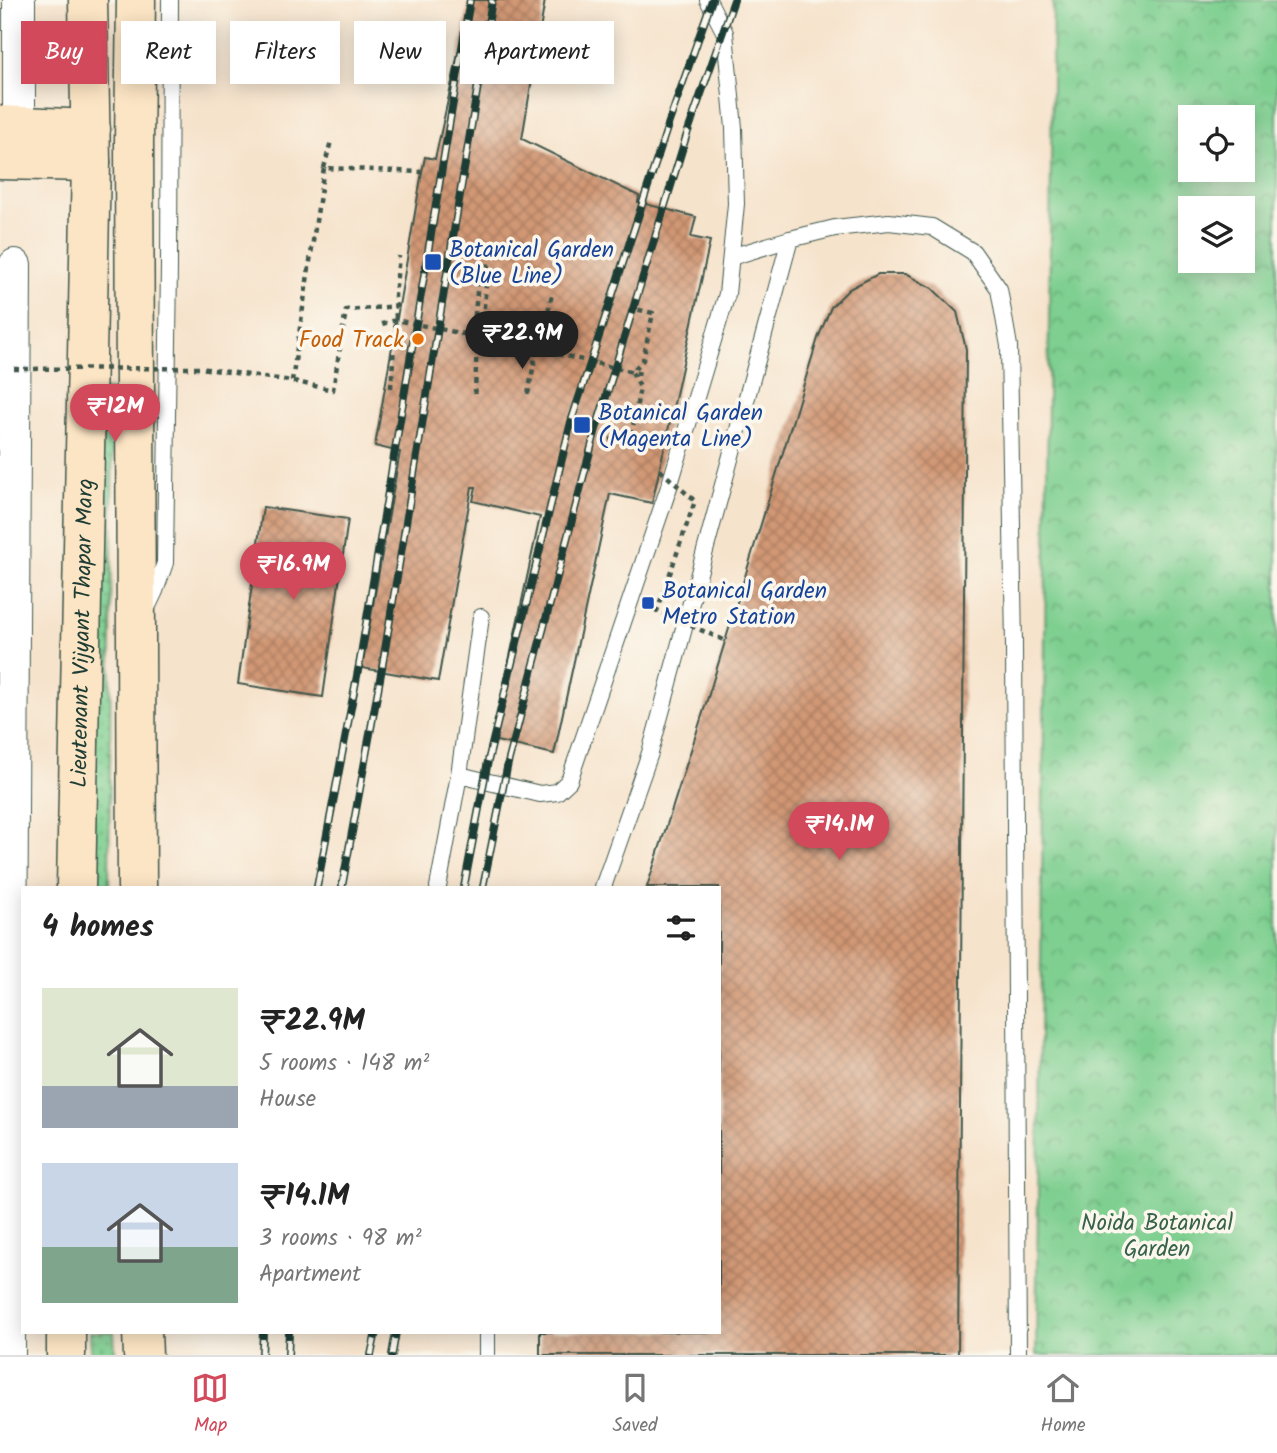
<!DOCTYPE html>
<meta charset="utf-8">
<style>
:root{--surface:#fff;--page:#f6f6f6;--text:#222;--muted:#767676;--line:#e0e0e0;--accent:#d1495b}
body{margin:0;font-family:Kalam,sans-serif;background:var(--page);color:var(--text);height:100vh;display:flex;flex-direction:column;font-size:26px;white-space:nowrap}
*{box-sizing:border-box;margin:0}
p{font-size:23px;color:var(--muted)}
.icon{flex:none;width:38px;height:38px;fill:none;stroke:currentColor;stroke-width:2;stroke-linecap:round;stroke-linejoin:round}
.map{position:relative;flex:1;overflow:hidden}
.side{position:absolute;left:21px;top:886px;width:700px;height:448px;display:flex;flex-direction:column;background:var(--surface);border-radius:0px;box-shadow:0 4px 18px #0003}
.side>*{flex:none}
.top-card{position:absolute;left:21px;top:21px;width:700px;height:63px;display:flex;gap:14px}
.controls{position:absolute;left:1178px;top:105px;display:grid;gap:14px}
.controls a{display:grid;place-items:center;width:77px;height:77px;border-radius:0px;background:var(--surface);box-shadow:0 4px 18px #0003;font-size:35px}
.price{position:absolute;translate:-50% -60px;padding:0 16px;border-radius:24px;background:var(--accent);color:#fff;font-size:23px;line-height:46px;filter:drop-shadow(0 2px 4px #0008)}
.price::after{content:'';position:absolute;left:50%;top:42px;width:21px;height:16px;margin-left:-10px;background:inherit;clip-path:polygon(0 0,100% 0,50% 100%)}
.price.on{background:#222;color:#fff}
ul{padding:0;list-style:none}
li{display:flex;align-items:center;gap:21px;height:175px;padding:0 21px}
li span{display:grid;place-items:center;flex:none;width:196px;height:140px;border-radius:0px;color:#555}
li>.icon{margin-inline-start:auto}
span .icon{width:84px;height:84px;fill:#fffc;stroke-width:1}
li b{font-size:30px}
h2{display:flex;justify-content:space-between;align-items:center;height:84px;padding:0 21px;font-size:30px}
.chip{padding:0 24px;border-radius:0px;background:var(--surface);box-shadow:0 4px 18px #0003;font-size:24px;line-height:63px}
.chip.on{background:var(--accent);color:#fff}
.dock{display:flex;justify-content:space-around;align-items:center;height:98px;border-top:2px solid var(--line);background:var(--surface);font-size:19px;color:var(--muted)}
.dock a{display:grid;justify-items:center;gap:4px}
.dock .on{color:var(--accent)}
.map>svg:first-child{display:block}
.grass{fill:url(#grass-dots);stroke:#4e8662;stroke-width:2}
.park{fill:url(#park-crowns);stroke:#4e8662;stroke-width:2;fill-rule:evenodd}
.building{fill:url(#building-cross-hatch)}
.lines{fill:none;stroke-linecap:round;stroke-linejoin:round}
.lane-casing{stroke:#3f564b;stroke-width:18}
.street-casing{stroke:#3f564b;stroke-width:34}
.secondary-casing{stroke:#3f564b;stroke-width:41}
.path{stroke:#3f564b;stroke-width:4.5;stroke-dasharray:5 5;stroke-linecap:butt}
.lane{stroke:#fff;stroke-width:16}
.street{stroke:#fff;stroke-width:32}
.secondary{stroke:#fce5c4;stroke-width:38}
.rail-casing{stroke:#1f3d34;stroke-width:8}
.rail{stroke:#fbf7ec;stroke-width:5;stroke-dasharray:16;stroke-linecap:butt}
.path-bridge{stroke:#3f564b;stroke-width:4.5;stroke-dasharray:5 5;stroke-linecap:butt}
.transit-dot{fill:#1a4fb4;stroke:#fbf7ec;stroke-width:2.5}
.food-dot{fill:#e8710a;stroke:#fbf7ec;stroke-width:2.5}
.labels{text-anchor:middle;stroke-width:7;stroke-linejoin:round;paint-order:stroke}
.transit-label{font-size:23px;fill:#164399;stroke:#fbf7ec;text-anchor:start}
.food-label{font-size:23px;fill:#c56008;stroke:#fbf7ec;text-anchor:end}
.street-label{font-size:23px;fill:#1f3d34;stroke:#fbf7ec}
.park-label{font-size:23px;fill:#37624b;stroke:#fbf7ec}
</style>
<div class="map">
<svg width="1277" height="1355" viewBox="0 0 1277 1355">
<defs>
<pattern id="grass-dots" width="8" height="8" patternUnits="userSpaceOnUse" patternTransform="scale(1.75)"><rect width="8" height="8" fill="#7ecf90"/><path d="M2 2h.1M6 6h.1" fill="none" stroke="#67a976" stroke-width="1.8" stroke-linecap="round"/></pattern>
<pattern id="park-crowns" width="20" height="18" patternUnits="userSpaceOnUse" patternTransform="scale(1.75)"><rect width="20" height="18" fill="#7ecf90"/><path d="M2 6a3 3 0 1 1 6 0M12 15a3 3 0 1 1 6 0" fill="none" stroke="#67a976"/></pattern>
<pattern id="building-cross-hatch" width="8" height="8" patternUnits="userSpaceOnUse" patternTransform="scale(1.75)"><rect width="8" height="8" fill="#d29875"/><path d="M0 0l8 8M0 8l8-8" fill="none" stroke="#aa7d61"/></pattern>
</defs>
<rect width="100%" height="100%" fill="#fbf7ec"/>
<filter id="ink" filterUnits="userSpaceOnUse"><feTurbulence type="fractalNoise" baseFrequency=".0143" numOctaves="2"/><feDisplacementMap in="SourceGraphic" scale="14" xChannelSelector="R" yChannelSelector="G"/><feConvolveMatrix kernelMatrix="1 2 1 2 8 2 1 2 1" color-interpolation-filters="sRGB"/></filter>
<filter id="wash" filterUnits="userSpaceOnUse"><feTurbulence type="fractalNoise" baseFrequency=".00686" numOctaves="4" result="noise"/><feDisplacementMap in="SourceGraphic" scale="28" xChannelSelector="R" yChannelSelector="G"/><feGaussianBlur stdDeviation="1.57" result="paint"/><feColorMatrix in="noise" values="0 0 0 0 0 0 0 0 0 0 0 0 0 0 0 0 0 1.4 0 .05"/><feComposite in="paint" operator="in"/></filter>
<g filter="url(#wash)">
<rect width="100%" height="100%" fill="#f6e3cc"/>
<!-- grass -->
<g class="grass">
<path d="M98,389L113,391L109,887H92Z"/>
<path d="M90,1332H114L115,1355H91Z"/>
</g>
<!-- park -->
<path class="park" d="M1053,0H1277V1355H1036ZM1190,117H1242V170H1190ZM1190,208H1242V261H1190Z"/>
<g id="blocks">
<!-- building -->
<g class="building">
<path d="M470,0H545L522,139L639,196L638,202L696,217L691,237L710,241L652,503L610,494L554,754L492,740L540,517L473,501L476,487H472L438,681L362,668L400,452L375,446L422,172L425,157L435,159Z"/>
<path d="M878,274H905L932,288L957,312L966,349L958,1355H540V1332H719V887H647L709,694L818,338L831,307L849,289Z"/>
<path d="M263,507L348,519L323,697L238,684Z"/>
</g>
</g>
</g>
<g filter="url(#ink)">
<use href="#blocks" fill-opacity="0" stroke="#3f564b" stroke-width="2"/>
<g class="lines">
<defs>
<g id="lane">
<path d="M731,257L790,239L835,228L889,222L932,227L973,252L999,289L1009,346L1014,646L1018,1355"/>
<path d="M146,610L155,591L165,563L169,267L170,0"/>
<path d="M459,775L540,794L557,792L569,781L670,484L727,294L736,204L734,128L725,33L708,0"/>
<path d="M438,887L459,775L481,617"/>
<path d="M603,887L650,753L790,239"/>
<path d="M487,1355V1332"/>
</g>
<g id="street">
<path d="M19,0V149"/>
<path d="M9,1355L15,265"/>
</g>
<g id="secondary">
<path d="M136,0L134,142L137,887"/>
<path d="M0,125L91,129"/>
<path d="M0,160L91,162"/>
<path id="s1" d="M76,887L91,162L88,0"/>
<path d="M142,1332L143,1355"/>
<path d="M66,1355V1332"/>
</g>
</defs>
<!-- lane casing -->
<use href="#lane" class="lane-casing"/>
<!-- street casing -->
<use href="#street" class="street-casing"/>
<!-- secondary casing -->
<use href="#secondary" class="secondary-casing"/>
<!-- path -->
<g class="path">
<path d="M324,168L331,141"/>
<path d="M382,324L396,320L537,349L645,375"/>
<path d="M473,336L482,237"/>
<path d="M481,338L490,242"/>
<path d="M540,350L552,294"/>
<path d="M292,381L324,168L422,172"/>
<path d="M391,388L396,320L395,296L399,256"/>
<path d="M475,394L477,337"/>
<path d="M528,394L537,349"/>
<path d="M600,437L630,444L640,387L632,372L643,360L653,313L635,309"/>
</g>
<!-- lane -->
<use href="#lane" class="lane"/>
<!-- street -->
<use href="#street" class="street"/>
<!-- secondary -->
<use href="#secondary" class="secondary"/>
<defs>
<g id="rail">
<path d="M317,887L360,660L470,0"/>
<path d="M342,887L382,668L492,0"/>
<path d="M464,887L488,761L571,422L669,122L712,0"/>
<path d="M483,887L508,763L596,429L686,137L734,0"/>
<path d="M262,1355L263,1332"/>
<path d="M288,1355L289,1332"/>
<path d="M371,1355L376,1332"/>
<path d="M392,1355L396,1332"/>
</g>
</defs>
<!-- rail casing -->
<use href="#rail" class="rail-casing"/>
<!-- rail -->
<use href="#rail" class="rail"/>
<!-- path-bridge -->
<g class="path-bridge">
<path d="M14,369L200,368L292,381L333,390L346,310L399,306"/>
<path d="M660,470L695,501L657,611L726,641"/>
</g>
</g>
</g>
<!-- markers -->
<g class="transit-dot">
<rect x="424" y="253" width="18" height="18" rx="3.5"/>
<rect x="573" y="416" width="18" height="18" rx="3.5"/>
<rect x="641" y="596" width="14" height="14" rx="3.5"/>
</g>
<circle class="food-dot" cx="418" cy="339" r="7"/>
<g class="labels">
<!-- transit labels -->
<g class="transit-label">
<text x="449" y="257">Botanical Garden<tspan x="449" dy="26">(Blue Line)</tspan></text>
<text x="598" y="420">Botanical Garden<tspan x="598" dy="26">(Magenta Line)</tspan></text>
<text x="662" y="598">Botanical Garden<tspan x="662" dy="26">Metro Station</tspan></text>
</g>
<!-- food labels -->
<g class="food-label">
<text x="404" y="347">Food Track</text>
</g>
<!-- street labels -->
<g class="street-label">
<text dy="8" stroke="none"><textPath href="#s1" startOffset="254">Lieutenant Vijyant Thapar Marg</textPath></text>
</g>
<!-- park labels -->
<g class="park-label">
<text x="1157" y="1230">Noida Botanical<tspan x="1157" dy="26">Garden</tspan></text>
</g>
</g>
</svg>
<div class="controls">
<a><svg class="icon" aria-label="locate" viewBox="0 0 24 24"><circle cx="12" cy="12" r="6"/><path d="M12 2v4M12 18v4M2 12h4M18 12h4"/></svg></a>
<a><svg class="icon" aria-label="layers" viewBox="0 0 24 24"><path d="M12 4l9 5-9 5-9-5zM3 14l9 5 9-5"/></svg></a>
</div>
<b class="price on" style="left:522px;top:371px">₹22.9M</b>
<b class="price" style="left:115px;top:444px">₹12M</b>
<b class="price" style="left:293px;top:602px">₹16.9M</b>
<b class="price" style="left:839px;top:862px">₹14.1M</b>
<div class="top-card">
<a class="chip on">Buy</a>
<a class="chip">Rent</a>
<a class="chip">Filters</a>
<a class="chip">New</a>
<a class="chip">Apartment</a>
</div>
<section class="side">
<h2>4 homes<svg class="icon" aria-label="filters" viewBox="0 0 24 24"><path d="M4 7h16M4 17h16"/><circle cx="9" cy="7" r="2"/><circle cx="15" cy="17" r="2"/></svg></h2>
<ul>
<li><span style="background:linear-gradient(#dfe7d0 70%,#9aa5b1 0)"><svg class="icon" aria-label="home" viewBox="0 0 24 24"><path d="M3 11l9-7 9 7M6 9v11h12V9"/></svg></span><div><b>₹22.9M</b><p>5 rooms · 148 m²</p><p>House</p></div></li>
<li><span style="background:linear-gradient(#c9d6e8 60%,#7fa58c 0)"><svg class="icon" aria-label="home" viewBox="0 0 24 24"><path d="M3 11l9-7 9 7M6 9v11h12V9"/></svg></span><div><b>₹14.1M</b><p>3 rooms · 98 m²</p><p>Apartment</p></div></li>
</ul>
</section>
</div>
<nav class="dock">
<a class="on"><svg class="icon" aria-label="map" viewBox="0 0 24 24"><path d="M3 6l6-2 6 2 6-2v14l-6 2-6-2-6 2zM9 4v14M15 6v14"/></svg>Map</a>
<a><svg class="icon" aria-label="saved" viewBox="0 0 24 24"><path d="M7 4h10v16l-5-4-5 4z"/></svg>Saved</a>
<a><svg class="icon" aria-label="home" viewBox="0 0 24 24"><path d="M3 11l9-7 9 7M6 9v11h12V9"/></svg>Home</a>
</nav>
